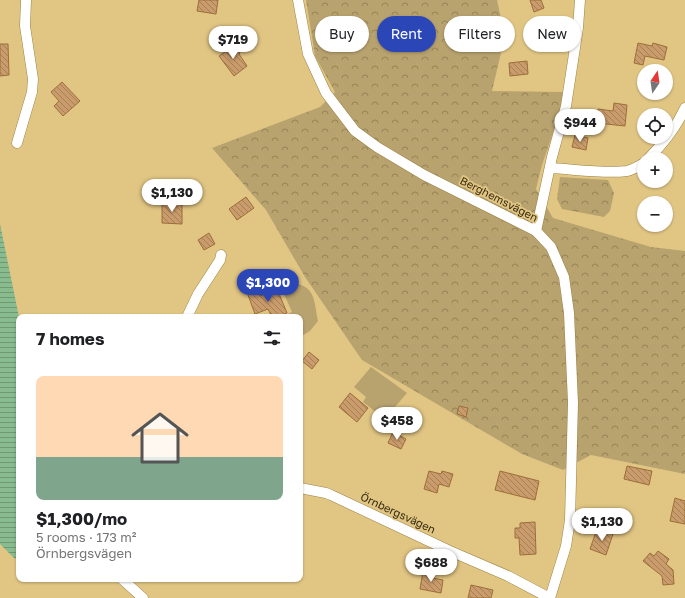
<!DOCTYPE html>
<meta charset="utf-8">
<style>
:root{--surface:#fff;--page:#f6f6f6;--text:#202124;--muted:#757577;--line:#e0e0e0;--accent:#2b47b7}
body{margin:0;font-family:"Golos Text",sans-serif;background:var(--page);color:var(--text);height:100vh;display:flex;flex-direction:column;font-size:15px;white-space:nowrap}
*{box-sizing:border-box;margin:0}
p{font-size:13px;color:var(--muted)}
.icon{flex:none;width:22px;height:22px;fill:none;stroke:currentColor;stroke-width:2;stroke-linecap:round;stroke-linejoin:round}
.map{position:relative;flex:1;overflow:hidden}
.drawer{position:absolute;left:16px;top:314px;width:287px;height:268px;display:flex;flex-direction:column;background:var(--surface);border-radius:8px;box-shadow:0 1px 3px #0004}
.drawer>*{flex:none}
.top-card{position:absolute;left:315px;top:16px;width:310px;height:36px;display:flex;gap:8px}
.needle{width:26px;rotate:13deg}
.tools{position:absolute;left:637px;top:64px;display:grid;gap:8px}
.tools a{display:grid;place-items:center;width:36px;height:36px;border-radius:50%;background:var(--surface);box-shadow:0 1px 3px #0004;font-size:20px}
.price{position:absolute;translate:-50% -34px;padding:0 9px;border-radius:14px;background:#fff;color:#222;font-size:13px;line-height:26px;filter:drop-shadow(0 1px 2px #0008)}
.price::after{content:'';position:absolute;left:50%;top:24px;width:12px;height:9px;margin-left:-6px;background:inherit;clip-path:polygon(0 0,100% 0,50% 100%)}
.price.selected{background:var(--accent);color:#fff}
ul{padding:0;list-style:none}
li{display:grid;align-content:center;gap:8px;height:212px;padding:0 20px}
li+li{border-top:1px solid var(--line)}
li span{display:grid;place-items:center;height:124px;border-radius:8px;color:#555}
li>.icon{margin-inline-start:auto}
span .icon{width:72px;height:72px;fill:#fffc;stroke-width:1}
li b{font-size:17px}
h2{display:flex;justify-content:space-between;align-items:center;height:48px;padding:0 20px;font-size:17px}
.pill{padding:0 14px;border-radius:18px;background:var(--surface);box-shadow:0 1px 3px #0004;font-size:14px;line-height:36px}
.pill.selected{background:var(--accent);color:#fff}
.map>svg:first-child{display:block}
.forest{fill:url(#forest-crowns)}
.garden{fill:#b8a26e}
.water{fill:url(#water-rules)}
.building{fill:url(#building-back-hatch);stroke:#9c6e39}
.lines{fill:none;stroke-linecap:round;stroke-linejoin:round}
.street-casing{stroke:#9d8341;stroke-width:11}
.street{stroke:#fff;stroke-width:10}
.labels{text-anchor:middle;stroke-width:3.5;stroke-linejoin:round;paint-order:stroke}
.street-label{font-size:11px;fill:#362b10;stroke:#e1c583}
</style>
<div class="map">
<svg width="685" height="598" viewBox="0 0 685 598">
<defs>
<pattern id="forest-crowns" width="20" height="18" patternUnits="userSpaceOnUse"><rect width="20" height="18" fill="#b8a26e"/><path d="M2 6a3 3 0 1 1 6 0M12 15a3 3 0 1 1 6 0" fill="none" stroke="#968459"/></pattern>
<pattern id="water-rules" width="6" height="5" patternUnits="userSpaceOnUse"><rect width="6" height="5" fill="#88bb8e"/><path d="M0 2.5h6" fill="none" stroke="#709873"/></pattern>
<pattern id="building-back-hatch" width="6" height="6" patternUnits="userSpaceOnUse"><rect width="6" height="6" fill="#ca9c6b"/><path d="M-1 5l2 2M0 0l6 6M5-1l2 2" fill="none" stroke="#a57f57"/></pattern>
</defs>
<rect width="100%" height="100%" fill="#e1c583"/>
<!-- forest -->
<g class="forest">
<path d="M306,0H497L505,36L492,91L563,92L560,112L542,165L536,189L553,218L651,247L685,251V474L591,455L563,470L522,454L362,360L305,277L266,210L212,148L320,107L335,92L315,56Z"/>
<path d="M560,177L608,180L614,193L610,211L604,217L562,209L557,199Z"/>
</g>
<!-- garden -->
<g class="garden">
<path d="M293,283C316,286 314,302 318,321L310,331L300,337V317H283L292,312L280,285Z"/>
<path d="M371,367L407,393L376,429V421L381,416L363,402L366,397L354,387Z"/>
</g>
<!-- water -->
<path class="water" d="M0,224L19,317V559L14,558L0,544Z"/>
<!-- building -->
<g class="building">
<path d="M199,0H218L216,14L197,11Z"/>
<path d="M530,0H541L544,8L534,12Z"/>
<path d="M638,43L652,46L653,43L667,47L664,60L645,56L643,65L634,63Z"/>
<path d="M0,44H8L9,75L0,76Z"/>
<path d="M235,45L240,53L239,54L247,66L234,76L219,56Z"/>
<path d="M527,61L528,74L510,76L509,63Z"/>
<path d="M62,82L80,101L63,116L54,106L59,101L51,92Z"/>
<path d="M614,103L627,105L625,126L597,123L598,109L613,111Z"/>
<path d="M575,135L588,138L586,150L572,147Z"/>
<path d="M246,197L254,208L237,220L229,209Z"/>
<path d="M162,203H182V224L162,223Z"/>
<path d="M209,233L215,244L204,250L198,240Z"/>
<path d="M277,289L287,313L278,317H272L268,309L255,314L248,295L258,291L260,296Z"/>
<path d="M309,352L319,360L312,369L302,361Z"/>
<path d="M350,393L368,408L357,422L339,407Z"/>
<path d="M459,406L468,408L466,417L457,414Z"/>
<path d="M393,432L406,439L401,449L388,443Z"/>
<path d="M627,466L652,471L649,485L624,479Z"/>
<path d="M429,471L441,474L442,471L453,474L449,487L439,484L437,493L424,489Z"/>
<path d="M500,471L539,481L535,500L495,490Z"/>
<path d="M675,498L685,501V524L670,521Z"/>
<path d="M535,522L536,554L520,555L519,538H515V528H520V523Z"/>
<path d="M597,529L613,534L606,555L590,549Z"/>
<path d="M658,551L669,559L666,564L673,570L674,584L663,585L662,576L643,561L650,553L654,556Z"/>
<path d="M423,571L434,573L433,578L443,580L441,593L420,589Z"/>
<path d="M471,585L493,590L491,598H468Z"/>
</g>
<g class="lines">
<defs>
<g id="street">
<path d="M298,0L308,54L326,93L355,131L377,147L424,175L536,231L551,247L564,277L569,313L573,403L570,520L566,546L550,598"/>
<path d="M17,143L32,92L33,79L25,26L26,0"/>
<path d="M648,159C663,144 676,128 685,108"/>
<path d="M550,168C572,169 606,174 627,171C633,170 639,166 644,163"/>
<path d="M536,231L552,157L566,106L578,28L580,0"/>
<path d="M187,317L198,294L220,260L221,255"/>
<path d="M300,488L326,493L331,495L450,551L508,576L544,595L547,598"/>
<path d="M122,579L143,598"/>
</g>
</defs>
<!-- street casing -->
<use href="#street" class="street-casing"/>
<!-- street -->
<use href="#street" class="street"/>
</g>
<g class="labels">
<!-- street labels -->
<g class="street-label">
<text transform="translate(499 199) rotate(27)" y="4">Berghemsvägen</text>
<text transform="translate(398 513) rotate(25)" y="4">Örnbergsvägen</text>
</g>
</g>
</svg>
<div class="tools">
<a><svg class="needle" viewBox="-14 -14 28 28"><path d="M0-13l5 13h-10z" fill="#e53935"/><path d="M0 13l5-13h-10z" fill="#757577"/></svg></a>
<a><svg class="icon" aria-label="locate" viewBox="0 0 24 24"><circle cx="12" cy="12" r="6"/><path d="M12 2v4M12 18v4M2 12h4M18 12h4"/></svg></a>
<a>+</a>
<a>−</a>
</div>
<b class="price" style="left:233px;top:60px">$719</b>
<b class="price" style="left:580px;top:143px">$944</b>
<b class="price" style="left:172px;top:213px">$1,130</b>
<b class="price selected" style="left:268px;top:303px">$1,300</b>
<b class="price" style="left:397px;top:441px">$458</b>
<b class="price" style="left:602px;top:542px">$1,130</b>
<b class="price" style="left:431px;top:583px">$688</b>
<div class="top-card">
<a class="pill">Buy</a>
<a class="pill selected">Rent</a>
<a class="pill">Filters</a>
<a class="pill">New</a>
</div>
<section class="drawer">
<h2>7 homes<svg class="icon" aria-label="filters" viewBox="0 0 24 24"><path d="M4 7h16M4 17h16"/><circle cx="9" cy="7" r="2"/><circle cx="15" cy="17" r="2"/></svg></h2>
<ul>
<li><span style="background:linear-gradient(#ffd9b3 65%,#7fa58c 0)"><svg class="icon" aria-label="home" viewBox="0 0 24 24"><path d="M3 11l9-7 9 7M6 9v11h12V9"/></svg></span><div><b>$1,300/mo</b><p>5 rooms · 173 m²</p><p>Örnbergsvägen</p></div></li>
</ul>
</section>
</div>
